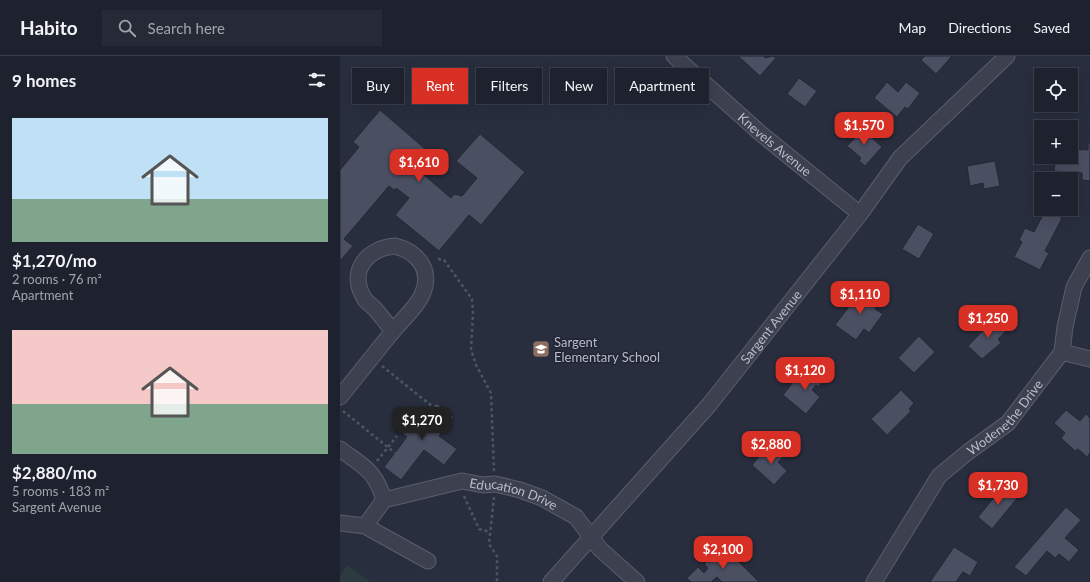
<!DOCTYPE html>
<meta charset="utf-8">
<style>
:root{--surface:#1e222e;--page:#262a36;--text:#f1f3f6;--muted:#a1a4aa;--line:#3c3f4a;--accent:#d93025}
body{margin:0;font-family:Lato,sans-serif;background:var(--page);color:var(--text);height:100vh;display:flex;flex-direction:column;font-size:15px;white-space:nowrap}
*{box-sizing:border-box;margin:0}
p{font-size:13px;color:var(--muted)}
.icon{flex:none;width:22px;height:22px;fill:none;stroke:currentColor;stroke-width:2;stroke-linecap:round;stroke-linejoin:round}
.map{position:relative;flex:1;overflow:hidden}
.panel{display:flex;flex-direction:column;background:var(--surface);width:340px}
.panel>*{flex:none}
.banner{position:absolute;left:12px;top:12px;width:380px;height:36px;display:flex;gap:8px}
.controls{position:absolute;left:694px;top:12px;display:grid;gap:8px}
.controls a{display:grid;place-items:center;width:44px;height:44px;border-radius:0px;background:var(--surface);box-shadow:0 4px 16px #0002,0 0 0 1px var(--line);font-size:20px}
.price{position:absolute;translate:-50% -34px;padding:0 9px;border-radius:8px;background:var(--accent);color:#fff;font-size:13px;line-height:26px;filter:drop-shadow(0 1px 2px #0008)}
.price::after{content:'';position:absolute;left:50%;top:24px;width:12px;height:9px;margin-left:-6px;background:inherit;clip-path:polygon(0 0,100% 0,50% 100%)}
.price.active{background:#222;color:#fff}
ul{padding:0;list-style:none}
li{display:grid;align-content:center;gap:8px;height:212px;padding:0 12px}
li span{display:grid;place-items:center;height:124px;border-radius:0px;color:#555}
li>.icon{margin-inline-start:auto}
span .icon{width:72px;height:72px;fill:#fffc;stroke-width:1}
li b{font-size:17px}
h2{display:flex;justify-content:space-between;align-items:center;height:48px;padding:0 12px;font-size:17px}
.tag{padding:0 14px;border-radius:0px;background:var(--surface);box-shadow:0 4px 16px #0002,0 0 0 1px var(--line);font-size:14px;line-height:36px}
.tag.active{background:var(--accent);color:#fff}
header{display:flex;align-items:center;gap:24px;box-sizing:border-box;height:56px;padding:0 20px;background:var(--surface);border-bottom:1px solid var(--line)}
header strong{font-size:19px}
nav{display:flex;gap:22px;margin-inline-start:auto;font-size:14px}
.search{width:280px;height:36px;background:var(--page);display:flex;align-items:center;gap:10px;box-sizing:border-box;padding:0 14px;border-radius:0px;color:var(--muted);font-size:15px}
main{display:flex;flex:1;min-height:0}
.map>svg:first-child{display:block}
.green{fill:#2b3b40}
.building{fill:#4a4f62;stroke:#232736}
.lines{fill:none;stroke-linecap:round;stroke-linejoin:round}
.minor-casing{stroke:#5a5e6c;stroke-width:17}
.path{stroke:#4a585e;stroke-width:2.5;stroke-dasharray:3 3;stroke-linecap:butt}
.minor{stroke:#3c404f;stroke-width:15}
.labels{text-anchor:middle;stroke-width:3;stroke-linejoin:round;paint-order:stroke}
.street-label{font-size:13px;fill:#b9bcc9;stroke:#212534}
.poi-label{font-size:13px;fill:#b9bcc9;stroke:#212534;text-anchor:start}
</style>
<header>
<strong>Habito</strong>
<div class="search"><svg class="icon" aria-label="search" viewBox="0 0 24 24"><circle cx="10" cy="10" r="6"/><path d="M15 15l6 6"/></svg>Search here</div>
<nav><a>Map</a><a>Directions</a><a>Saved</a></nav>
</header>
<main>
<section class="panel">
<h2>9 homes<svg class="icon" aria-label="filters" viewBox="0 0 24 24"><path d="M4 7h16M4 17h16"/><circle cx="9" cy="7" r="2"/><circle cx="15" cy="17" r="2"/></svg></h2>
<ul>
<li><span style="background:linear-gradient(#bfe0f5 65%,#7fa58c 0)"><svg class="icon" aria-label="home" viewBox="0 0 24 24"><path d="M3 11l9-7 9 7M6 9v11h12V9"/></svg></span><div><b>$1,270/mo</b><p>2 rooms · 76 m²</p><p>Apartment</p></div></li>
<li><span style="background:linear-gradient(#f6c9c9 60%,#7fa58c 0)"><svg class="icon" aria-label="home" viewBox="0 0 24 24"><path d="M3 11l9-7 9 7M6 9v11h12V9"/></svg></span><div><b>$2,880/mo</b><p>5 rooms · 183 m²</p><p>Sargent Avenue</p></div></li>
</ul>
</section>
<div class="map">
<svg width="750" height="526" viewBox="0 0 750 526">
<rect width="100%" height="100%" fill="#282e3e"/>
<!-- green -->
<path class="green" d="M7,509L31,526H0V520Z"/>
<!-- building -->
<g class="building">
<path d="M398,0H424L425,2L433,0L436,2L420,20Z"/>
<path d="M585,0H612L596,18L581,4Z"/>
<path d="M459,22L477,35L465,51L447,38Z"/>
<path d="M547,26L558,36L566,26L580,37L568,53L565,51L557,61L534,42Z"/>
<path d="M40,54L91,98L77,113L111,142L114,138L122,140L137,122L116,105L140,78L185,116L141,169L129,159L99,195L55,159L69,142L56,132L54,134L49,130L4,183L13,190L0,205V114L19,91L13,86Z"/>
<path d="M518,69L542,91L525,110L519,105L521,102L507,90L515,82L511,78Z"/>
<path d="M748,86L750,87V125L742,124V117L714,115L716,101H731V93L748,94Z"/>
<path d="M655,105L660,130L644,133L643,127L630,130L627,110Z"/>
<path d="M706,153L722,162L705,195L709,197L700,214L674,201L682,186L679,184L685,172L694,176Z"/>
<path d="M578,168L594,178L579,203L562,193Z"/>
<path d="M523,232L541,245L535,253L543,258L529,277L524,273L516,284L495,269Z"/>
<path d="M655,262L667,274L658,283L661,287L642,303L628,290Z"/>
<path d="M579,280L595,296L574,317L558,302Z"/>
<path d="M473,311L486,322L478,331L476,329L472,334L480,341L466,358L443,339L457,321L464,327L468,322L466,320Z"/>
<path d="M561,334L574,347L569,353L571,355L547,379L531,363Z"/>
<path d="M96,347L114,361L99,380L117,393L104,409L84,394L61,424L44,411L67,381L58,374L70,358L81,367Z"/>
<path d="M726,354L740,365L746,358L750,362V397L747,401L738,393L735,395L721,382L725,377L714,367Z"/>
<path d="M436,390L445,399L438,406L447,415L434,429L412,409L425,394L429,398Z"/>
<path d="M665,428L679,440L652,473L638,461Z"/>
<path d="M726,451L741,464L725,482L739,494L729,506L719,498L715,502L707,495L686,520L674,511Z"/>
<path d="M382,489L419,526H382L377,521L371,526H351L347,522L358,511L364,517L368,512L364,508Z"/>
<path d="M614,491L638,506L630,520L623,516L616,526H590Z"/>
</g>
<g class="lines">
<defs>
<g id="minor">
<path id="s1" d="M334,0L419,76L520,158"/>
<path d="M55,190C78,196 93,214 82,239C76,252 62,264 53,275C46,267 40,258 33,251C30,248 26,246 24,242C8,215 27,192 55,190Z"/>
<path d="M722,296L725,271L734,231L750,202"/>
<path d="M0,341L53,275"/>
<path d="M0,393C24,411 35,414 44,444"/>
<path d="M0,467L25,470L88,505"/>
<path id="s2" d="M25,470L44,444L122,425L143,429L155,428L180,434L202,442L236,461L260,493L297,526"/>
<path id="s3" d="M211,526L369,349L520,158L560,102L667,0"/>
<path id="s4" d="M534,526L599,420L628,396L668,367L722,296L750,303"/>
</g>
</defs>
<!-- minor casing -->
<use href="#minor" class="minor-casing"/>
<!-- path -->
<g class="path">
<path d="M98,203L104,204L132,243L133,257L131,293L136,309L151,337L154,416"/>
<path d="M42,310L93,351"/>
<path d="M3,355L55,397"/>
<path d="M37,405L57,380"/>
<path d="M124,440L139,473L150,476"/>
<path d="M154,441L149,488L157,500V526"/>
</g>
<!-- minor -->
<use href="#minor" class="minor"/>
</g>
<!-- icons -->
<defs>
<symbol id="school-square" viewBox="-11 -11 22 22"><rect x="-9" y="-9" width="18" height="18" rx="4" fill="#8d6e63" stroke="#212534"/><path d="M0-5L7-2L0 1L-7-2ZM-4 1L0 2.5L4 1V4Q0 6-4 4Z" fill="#fff"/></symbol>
</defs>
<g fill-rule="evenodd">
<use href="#school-square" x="191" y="283" width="20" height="20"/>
</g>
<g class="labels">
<!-- street labels -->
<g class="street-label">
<text dy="5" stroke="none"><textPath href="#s1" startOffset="134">Knevels Avenue</textPath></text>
<text dy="5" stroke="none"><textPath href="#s3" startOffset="337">Sargent Avenue</textPath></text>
<text dy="5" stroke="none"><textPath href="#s4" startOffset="213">Wodenethe Drive</textPath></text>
<text dy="5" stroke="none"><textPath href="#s2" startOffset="166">Education Drive</textPath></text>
</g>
<!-- poi labels -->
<g class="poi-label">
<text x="214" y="291">Sargent<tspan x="214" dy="15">Elementary School</tspan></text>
</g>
</g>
</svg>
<div class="controls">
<a><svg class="icon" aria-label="locate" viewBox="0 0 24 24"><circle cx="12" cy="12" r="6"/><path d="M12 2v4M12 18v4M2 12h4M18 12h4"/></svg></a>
<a>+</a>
<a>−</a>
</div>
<b class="price" style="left:524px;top:90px">$1,570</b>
<b class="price" style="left:79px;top:127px">$1,610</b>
<b class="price" style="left:520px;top:259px">$1,110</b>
<b class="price" style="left:648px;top:283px">$1,250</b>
<b class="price" style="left:465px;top:335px">$1,120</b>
<b class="price active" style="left:82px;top:385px">$1,270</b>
<b class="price" style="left:431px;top:409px">$2,880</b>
<b class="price" style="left:658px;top:450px">$1,730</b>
<b class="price" style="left:383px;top:514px">$2,100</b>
<div class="banner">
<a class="tag">Buy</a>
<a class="tag active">Rent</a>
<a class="tag">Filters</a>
<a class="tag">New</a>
<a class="tag">Apartment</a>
</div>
</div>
</main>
